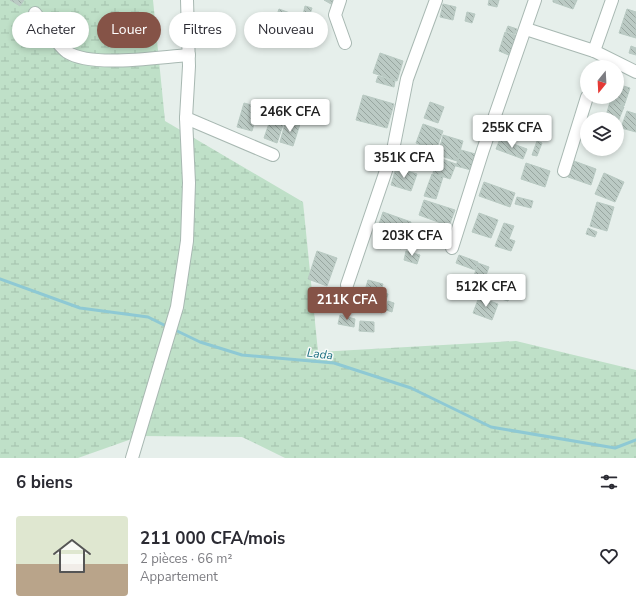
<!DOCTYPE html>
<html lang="fr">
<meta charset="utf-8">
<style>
:root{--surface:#fff;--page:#f7f7f7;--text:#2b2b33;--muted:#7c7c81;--accent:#855347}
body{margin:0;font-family:"Nunito Sans",sans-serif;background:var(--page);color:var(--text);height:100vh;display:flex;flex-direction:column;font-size:15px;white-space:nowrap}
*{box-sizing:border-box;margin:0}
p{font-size:13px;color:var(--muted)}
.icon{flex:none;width:22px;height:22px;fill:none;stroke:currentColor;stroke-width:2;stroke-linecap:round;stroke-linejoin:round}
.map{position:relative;height:458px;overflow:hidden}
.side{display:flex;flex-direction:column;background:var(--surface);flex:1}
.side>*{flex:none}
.banner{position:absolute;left:12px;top:12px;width:400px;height:36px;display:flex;gap:8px}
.needle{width:26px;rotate:198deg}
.buttons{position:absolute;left:580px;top:60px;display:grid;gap:8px}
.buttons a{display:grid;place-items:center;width:44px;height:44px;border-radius:50%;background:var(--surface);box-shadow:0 2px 6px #0003;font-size:20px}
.price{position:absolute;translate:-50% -34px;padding:0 9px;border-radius:4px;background:#fff;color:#222;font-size:13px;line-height:26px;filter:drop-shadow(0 1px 2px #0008)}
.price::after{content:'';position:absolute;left:50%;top:24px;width:12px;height:9px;margin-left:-6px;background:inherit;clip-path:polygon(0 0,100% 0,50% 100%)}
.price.current{background:var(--accent);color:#fff}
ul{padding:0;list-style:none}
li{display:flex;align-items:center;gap:12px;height:100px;padding:0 16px}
li span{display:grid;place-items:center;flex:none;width:112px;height:80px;border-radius:4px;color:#555}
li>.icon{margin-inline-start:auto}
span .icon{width:48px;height:48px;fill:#fffc;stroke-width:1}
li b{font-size:17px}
h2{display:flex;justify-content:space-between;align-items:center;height:48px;padding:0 16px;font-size:17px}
.tag{padding:0 14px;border-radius:18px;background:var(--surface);box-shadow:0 2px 6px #0003;font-size:14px;line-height:36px}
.tag.current{background:var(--accent);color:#fff}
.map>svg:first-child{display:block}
.wetland{fill:url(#wetland-marsh)}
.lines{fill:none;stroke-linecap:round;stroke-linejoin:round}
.stream{stroke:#8ec9d4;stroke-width:3}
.building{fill:url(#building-back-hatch);stroke:#b8c9c2}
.minor-casing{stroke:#a8b8b2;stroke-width:14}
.minor{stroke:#fff;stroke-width:12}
.labels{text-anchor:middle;stroke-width:3;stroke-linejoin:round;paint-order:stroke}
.water-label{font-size:12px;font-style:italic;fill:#1c6f80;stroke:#f7fbf9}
</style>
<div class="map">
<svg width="636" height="458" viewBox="0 0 636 458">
<defs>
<pattern id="wetland-marsh" width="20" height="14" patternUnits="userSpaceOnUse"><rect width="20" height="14" fill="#bfe0c8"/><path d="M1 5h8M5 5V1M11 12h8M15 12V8" fill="none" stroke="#a4c1ad"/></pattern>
<pattern id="building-back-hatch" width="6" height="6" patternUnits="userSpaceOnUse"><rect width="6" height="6" fill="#bbcac4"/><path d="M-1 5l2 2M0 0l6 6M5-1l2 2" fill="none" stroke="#98a6a0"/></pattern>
</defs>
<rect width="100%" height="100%" fill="#e6efeb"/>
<!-- wetland -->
<path class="wetland" d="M0,0H153L165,121L303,202L318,352L516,341L636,370V458H285L242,437L140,436L78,458H0Z"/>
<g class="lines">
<!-- stream -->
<g class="stream">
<path d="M0,279L80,308L148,317L168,327"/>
<path d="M173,329L200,342L242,355L334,363L411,388L491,427L615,448L636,440"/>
</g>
</g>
<!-- building -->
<g class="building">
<path d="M10,0H24L20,6Z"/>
<path d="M324,0H333L331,4Z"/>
<path d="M489,0H499L497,7L488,5Z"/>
<path d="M553,0H577L573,9L553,2Z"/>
<path d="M443,4L456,7L453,20L440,17Z"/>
<path d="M305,6L312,8L309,17L303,15Z"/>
<path d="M279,9L301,17L296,31L274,23Z"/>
<path d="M627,9L636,12V38L619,33Z"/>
<path d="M467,12L475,14L472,23L465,21Z"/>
<path d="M508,26L517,29L515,34L506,31Z"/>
<path d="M505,32L518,36L511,56L499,51Z"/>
<path d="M631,46L636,48V55L629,53Z"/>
<path d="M380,53L403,61L397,81L373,73Z"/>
<path d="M378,76L395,81L394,87L376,82Z"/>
<path d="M617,84L630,88L624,106L609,101L610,97H617Z"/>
<path d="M363,95L394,104L387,128L356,120Z"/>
<path d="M430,102L444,107L438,123L424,118Z"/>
<path d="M610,102L624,107L617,124V119H605Z"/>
<path d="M244,103L259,107L252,131L237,127Z"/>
<path d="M627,111L636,114V132L621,128Z"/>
<path d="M273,112L286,116L277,143L264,138Z"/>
<path d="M286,120L300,124L293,146L280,142Z"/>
<path d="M423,124L443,131L436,150L416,143Z"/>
<path d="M443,135L463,141L457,161L438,155Z"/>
<path d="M500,139L527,149L523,159L496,149Z"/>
<path d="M537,141L542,143L537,156L532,155Z"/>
<path d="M424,148L437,151L433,163L421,159Z"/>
<path d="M461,150L479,155L475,171L456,166Z"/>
<path d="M439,158L456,164L450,179L433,173Z"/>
<path d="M574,161L596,169L591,185L568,177Z"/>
<path d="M526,163L550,171L545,187L521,179Z"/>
<path d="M396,168L417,174L411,191L391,185Z"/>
<path d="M604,173L624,182L615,202L595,194Z"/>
<path d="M432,174L443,177L436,199L424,196Z"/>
<path d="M484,182L515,193L510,207L479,196Z"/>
<path d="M517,197L533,201L531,208L515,204Z"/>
<path d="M424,200L455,210L449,226L419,215Z"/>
<path d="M597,202L614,207L607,231L590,226Z"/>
<path d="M383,212L411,222L406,235L398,232L396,236L405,239L401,249L374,239Z"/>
<path d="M479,213L498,220L491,238L472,232Z"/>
<path d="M504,223L514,226L509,239L515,241L511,251L495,246Z"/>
<path d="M588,228L597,232L595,237L586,234Z"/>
<path d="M317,251L337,258L327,286L308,279Z"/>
<path d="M406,251L420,255L417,264L404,260Z"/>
<path d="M459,255L478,262L475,270L456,263Z"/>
<path d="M478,263L489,267L481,289L471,286Z"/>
<path d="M508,276L513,278L508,286L504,284Z"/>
<path d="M368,280L383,284L381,291L366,287Z"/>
<path d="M368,288L388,294L382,313L362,307Z"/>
<path d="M491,288L510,295L508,301L488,295Z"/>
<path d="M479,297L498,304L492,320L473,313Z"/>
<path d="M388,301L394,303L392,312L386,310Z"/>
<path d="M340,315L355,319L354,327L338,324Z"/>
<path d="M360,321L374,322V332L359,331Z"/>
</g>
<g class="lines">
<defs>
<g id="minor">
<path d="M340,0L335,15L345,43"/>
<path d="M35,13C43,23 58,46 67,52C92,68 158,57 189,55"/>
<path d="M526,29L594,51L636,72"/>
<path d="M594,51L612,0"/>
<path d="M186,118L273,155"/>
<path d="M564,171L587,97"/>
<path d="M452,248L483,150L535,0"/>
<path d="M347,285L393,150L407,79L436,0"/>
<path d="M132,458L177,307L187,241L189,183L186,118L189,66L187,0"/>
</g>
</defs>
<!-- minor casing -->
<use href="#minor" class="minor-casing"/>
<!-- minor -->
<use href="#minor" class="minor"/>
</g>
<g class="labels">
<!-- water labels -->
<g class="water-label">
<text transform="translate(320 354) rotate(6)" y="4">Lada</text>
</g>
</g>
</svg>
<div class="buttons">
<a><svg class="needle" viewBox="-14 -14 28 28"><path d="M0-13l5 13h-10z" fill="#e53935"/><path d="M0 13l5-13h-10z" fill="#7c7c81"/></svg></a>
<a><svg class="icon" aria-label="layers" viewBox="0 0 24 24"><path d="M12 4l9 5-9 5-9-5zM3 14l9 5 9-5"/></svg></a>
</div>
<b class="price" style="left:290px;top:133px">246K CFA</b>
<b class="price" style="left:512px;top:149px">255K CFA</b>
<b class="price" style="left:404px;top:179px">351K CFA</b>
<b class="price" style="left:412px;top:257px">203K CFA</b>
<b class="price" style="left:486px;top:308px">512K CFA</b>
<b class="price current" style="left:347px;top:321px">211K CFA</b>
<div class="banner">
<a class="tag">Acheter</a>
<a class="tag current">Louer</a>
<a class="tag">Filtres</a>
<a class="tag">Nouveau</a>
</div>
</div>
<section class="side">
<h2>6 biens<svg class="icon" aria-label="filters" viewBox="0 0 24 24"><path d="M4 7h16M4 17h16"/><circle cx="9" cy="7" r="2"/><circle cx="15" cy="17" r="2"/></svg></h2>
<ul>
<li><span style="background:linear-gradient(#dfe7d0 60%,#b9a48a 0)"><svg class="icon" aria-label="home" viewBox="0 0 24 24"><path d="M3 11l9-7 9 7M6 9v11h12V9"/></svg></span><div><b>211 000 CFA/mois</b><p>2 pièces · 66 m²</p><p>Appartement</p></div><svg class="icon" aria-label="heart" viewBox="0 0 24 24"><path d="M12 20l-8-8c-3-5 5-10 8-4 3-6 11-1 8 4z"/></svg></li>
</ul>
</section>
